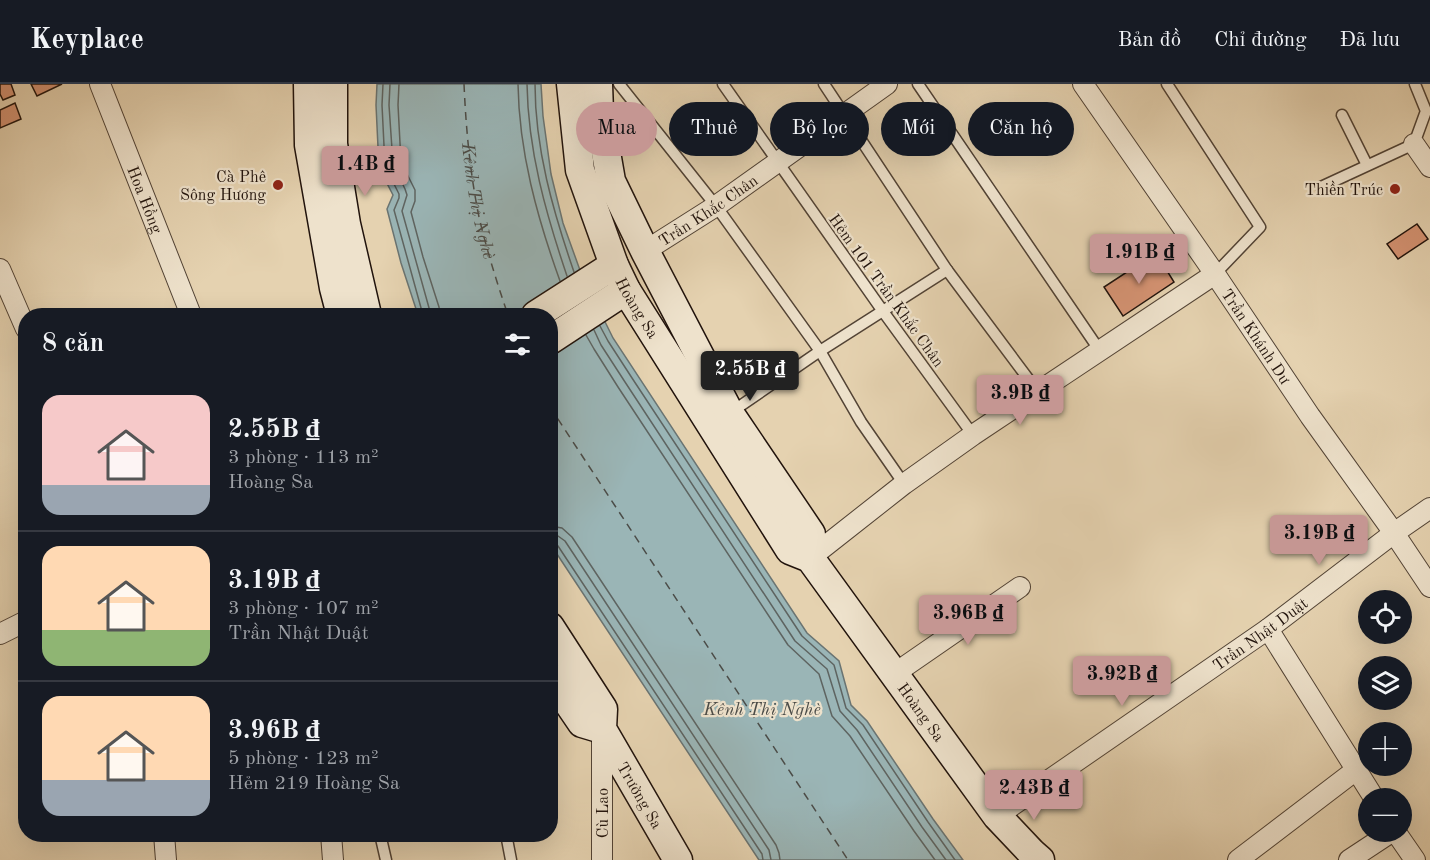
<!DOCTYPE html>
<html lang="vi">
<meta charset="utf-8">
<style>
:root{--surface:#171b24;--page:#242831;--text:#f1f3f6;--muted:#9ea1a6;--line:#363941;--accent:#c59692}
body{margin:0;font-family:"Old Standard TT",serif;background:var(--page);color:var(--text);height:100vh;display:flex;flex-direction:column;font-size:22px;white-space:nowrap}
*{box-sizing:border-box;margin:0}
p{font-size:20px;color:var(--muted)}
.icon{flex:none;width:33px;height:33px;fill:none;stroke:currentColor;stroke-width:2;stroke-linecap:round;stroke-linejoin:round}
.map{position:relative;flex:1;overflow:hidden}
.sheet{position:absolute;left:18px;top:224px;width:540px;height:534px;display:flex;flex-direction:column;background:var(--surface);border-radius:24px;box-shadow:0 6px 24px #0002}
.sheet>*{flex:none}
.top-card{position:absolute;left:576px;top:18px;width:570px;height:54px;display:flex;gap:12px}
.controls{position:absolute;left:1358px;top:506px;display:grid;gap:12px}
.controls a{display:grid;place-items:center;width:54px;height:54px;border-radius:50%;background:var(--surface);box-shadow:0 6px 24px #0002;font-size:30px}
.price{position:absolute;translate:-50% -51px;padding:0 14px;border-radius:6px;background:var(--accent);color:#111;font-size:20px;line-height:39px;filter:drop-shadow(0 2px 3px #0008)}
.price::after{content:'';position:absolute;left:50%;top:36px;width:18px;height:14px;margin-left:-9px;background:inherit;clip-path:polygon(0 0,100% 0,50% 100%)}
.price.active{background:#222;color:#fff}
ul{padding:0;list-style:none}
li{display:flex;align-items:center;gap:18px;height:150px;padding:0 24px}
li+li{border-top:2px solid var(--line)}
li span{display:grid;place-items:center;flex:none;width:168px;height:120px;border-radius:18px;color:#555}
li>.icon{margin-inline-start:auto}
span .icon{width:72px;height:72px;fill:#fffc;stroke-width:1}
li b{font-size:26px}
h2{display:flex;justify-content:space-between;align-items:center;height:72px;padding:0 24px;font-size:26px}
.chip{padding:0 21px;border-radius:27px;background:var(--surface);box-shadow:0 6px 24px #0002;font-size:21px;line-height:54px}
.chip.active{background:var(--accent);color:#111}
header{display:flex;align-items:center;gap:36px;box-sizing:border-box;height:84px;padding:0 30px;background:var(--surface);border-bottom:2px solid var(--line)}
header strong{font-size:28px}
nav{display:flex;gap:33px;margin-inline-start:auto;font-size:21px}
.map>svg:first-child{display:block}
.water{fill:#9ab5b6;stroke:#6a7472;stroke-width:1.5}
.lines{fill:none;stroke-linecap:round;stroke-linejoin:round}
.shore{stroke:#5e6461;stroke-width:1.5}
.ferry{stroke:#4b4c48;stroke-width:1.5;stroke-dasharray:8 6;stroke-linecap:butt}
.building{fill:#d59373;stroke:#21130c;stroke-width:1.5}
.lane-casing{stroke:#524335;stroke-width:13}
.street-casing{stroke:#524335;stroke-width:22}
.secondary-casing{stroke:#21130c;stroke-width:31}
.lane{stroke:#eee2cc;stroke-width:10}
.street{stroke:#eee2cc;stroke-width:20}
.secondary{stroke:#eee2cc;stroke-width:28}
.poi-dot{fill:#8f2418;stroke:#eee2cc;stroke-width:2}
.labels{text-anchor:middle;stroke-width:4.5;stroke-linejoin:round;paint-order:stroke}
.poi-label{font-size:16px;fill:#21130c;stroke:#eee2cc;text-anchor:end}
.street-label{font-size:16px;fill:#21130c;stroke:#eee2cc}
.water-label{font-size:18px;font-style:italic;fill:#4b4c48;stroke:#eee2cc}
</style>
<header>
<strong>Keyplace</strong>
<nav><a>Bản đồ</a><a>Chỉ đường</a><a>Đã lưu</a></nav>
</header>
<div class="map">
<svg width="1430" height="776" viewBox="0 0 1430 776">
<rect width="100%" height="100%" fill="#e5d2b0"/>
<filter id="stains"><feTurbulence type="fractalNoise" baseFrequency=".00333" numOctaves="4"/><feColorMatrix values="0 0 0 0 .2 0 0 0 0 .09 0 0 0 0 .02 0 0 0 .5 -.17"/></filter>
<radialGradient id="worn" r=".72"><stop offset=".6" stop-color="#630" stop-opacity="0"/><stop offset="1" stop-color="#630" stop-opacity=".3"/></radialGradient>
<!-- water -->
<path class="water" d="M377,0H541L543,32L551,90L563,139L581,189L613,254L807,549L839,577L851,621L867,637L933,735L963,776H759L551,461L550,231H418L401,179L387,125L393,111L379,84L376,21Z"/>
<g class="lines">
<!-- shore -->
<g class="shore">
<path d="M383,0L382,21L385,82L399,110V114L394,126L423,231"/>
<path d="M390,0L389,21L393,80L405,105L407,111L402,127L431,231"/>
<path d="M399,0L398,21L401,78L415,106V117L411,128L423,173L439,223L440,231"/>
<path d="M518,0C519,68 537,133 560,197"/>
<path d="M527,0C528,67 546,130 567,192"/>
<path d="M535,0C535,65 553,127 574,188"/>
<path d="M600,242L608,257L632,294L802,552L834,581L846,624L863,641L928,738L955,776"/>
<path d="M594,246L601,261L625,298L795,557L827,585L840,627L857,646L922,743L946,776"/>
<path d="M586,251L594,265L618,303L788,561L819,590L832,632L850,652L914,747L935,776"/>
<path d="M550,442L562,444L572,453L776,761L779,769L780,776"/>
<path d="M550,451L558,452L565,457L769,766L771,776"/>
<path d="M550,458L555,459L558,462L762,770L763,776"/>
</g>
<!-- ferry -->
<g class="ferry">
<path id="s1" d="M464,0C466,45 470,89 479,133C487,167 497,199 508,231"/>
<path d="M550,323L848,776"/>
</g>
</g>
<!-- building -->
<g class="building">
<path d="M0,0H11L15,11L3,16L0,10Z"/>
<path d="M31,0H62L37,12Z"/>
<path d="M15,19L21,35L0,44V26Z"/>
<path d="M1417,140L1428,155L1398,175L1387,160Z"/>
<path d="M1156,169L1174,198L1123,232L1104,203Z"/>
</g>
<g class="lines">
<defs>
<g id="lane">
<path d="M619,0L716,122L820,267L861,338L904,400"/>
<path d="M723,0L882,226L973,351"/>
<path d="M824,0L947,186L1038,308"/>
<path d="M918,0L1100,267"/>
<path d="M1167,0L1260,143L1215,190"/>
<path d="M1342,31L1367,81"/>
<path d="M1321,103L1414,60L1426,27L1415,0"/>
<path d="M730,329L820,267L947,186"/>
<path d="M550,626L569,621"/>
<path d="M380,750L386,776"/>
<path d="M506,750L511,776"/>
</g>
<g id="street">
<path id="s2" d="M100,0L191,231"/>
<path id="s3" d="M1083,0L1215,190L1310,332L1394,449L1430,503"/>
<path d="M1414,60L1430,83"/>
<path id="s4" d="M645,167L716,122L887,0"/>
<path d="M0,185L26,245"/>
<path d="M810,474L904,400L973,351L1215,190"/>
<path d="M1268,545L1374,714"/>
<path d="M0,550L26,537"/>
<path d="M894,590L1020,503"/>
<path d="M602,648V776"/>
<path id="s5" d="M997,732L1268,545L1394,449L1430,424"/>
<path d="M1395,747L1415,776"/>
<path d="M164,750L166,776"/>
<path d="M331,750L333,776"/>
<path d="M1238,776L1356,686"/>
<path d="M1349,776L1393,747"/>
</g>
<g id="secondary">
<path d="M308,0L309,61L334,204L341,231"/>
<path d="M333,0V60L346,140L367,231"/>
<path id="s6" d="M571,0L580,86L614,181L626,206L790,466L810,474L997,732L1032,769L1040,776"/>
<path d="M598,0L599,28L611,97L645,167L730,330L811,450L810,474"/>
<path d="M536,231L614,181"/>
<path d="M550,256L626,206"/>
<path id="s7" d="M550,543L603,625L602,645L678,776"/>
<path d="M550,592L582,639L602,645"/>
</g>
</defs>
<!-- lane casing -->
<use href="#lane" class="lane-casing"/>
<!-- street casing -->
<use href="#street" class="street-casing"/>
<!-- secondary casing -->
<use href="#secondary" class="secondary-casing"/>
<!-- lane -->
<use href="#lane" class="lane"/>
<!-- street -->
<use href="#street" class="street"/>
<!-- secondary -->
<use href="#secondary" class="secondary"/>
</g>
<!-- markers -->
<g class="poi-dot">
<circle cx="278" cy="101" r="6"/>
<circle cx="1395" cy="105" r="6"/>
</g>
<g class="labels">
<!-- poi labels -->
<g class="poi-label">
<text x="266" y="98">Cà Phê<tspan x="266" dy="18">Sông Hương</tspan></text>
<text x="1383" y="111">Thiền Trúc</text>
</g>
<!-- street labels -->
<g class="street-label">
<text dy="6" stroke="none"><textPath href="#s2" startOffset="124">Hoa Hồng</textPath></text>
<text dy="6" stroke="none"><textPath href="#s4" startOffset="75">Trần Khắc Chân</textPath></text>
<text transform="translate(887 206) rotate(54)" y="6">Hẻm 101 Trần Khắc Chân</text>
<text dy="6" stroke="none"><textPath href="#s6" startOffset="236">Hoàng Sa</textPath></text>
<text dy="6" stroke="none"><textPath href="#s3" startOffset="306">Trần Khánh Dư</textPath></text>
<text dy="6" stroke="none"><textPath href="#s5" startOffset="320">Trần Nhật Duật</textPath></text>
<text dy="6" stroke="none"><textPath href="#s6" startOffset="734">Hoàng Sa</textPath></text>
<text dy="6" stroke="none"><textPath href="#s7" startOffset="194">Trường Sa</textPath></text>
<text transform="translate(602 729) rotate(-90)" y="6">Cù Lao</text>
</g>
<!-- water labels -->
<g class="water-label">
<text dy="6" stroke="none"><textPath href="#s1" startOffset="118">Kênh Thị Nghè</textPath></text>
<text x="762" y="631">Kênh Thị Nghè</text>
</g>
</g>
<rect width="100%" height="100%" filter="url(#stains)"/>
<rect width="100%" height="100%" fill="url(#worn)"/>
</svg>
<div class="controls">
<a><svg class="icon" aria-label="locate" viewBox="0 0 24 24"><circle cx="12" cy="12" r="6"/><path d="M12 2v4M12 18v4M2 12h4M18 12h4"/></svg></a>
<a><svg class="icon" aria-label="layers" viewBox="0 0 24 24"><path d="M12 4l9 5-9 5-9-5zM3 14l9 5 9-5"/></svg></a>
<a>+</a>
<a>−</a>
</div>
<b class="price" style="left:365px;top:113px">1.4B ₫</b>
<b class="price" style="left:1139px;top:201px">1.91B ₫</b>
<b class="price active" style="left:750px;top:318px">2.55B ₫</b>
<b class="price" style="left:1020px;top:342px">3.9B ₫</b>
<b class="price" style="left:1319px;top:482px">3.19B ₫</b>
<b class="price" style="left:968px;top:562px">3.96B ₫</b>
<b class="price" style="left:1122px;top:623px">3.92B ₫</b>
<b class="price" style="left:1034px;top:737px">2.43B ₫</b>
<div class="top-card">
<a class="chip active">Mua</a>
<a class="chip">Thuê</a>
<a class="chip">Bộ lọc</a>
<a class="chip">Mới</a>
<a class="chip">Căn hộ</a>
</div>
<section class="sheet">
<h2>8 căn<svg class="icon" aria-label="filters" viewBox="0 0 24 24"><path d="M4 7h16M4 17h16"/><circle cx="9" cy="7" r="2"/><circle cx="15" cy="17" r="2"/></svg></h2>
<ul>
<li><span style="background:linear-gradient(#f6c9c9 75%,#9aa5b1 0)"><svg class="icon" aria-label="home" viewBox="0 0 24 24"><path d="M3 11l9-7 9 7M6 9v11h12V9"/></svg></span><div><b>2.55B ₫</b><p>3 phòng · 113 m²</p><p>Hoàng Sa</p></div></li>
<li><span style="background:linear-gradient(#ffd9b3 70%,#8fb573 0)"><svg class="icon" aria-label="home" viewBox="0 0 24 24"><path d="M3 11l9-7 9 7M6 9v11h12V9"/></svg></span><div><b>3.19B ₫</b><p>3 phòng · 107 m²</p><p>Trần Nhật Duật</p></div></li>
<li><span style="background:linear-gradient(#ffd9b3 70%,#9aa5b1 0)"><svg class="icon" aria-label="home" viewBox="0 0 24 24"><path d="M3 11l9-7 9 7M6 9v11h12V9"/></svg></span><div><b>3.96B ₫</b><p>5 phòng · 123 m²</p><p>Hẻm 219 Hoàng Sa</p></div></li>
</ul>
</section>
</div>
